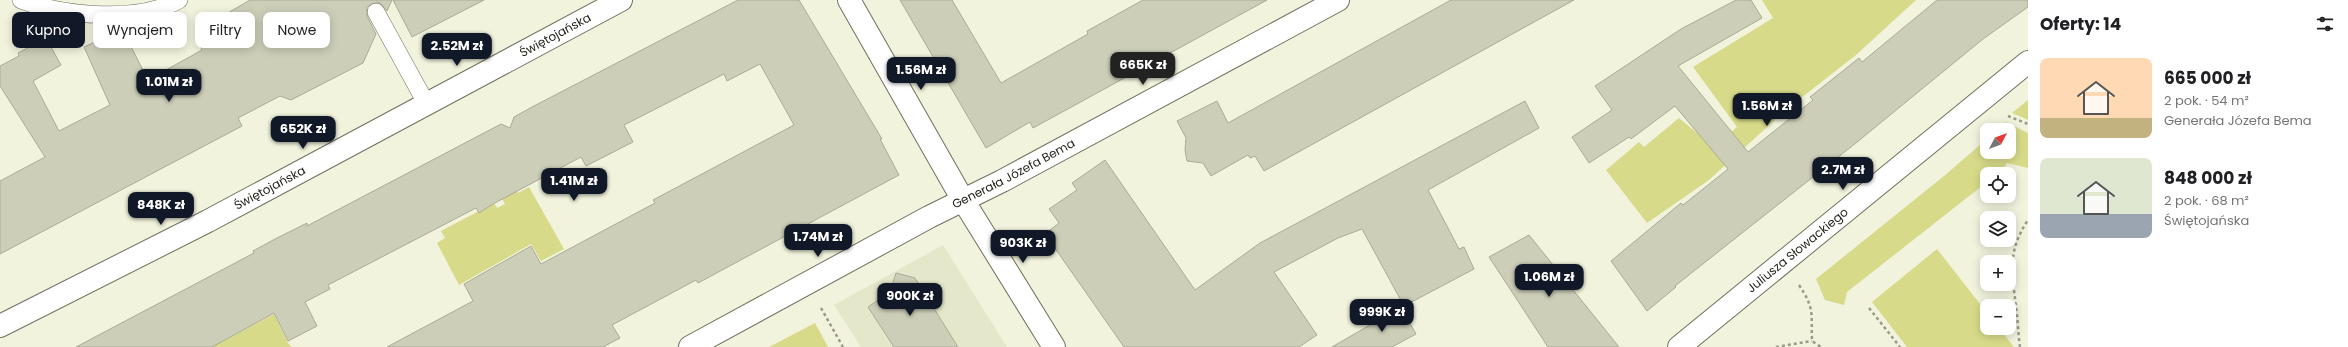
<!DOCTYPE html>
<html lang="pl">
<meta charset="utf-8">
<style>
:root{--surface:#fff;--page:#f6f6f6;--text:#202124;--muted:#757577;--accent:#111827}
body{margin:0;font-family:Poppins,sans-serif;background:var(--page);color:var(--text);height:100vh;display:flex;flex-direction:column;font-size:15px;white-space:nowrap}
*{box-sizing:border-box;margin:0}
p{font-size:13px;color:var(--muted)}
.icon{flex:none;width:22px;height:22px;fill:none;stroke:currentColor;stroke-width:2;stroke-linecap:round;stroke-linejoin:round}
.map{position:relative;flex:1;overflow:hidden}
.details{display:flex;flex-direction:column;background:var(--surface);width:320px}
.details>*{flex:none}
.hud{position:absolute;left:12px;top:12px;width:380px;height:36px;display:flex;gap:8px}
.needle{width:26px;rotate:49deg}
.tools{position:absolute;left:1980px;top:123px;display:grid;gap:8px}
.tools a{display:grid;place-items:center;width:36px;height:36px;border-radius:8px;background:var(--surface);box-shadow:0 2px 10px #0003;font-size:20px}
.price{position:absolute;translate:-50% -34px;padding:0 9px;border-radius:8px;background:var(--accent);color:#fff;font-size:13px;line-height:26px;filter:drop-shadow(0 1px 2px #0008)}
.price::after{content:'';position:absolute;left:50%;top:24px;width:12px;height:9px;margin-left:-6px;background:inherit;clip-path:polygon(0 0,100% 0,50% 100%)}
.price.selected{background:#222;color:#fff}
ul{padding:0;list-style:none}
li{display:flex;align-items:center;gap:12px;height:100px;padding:0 12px}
li span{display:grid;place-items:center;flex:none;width:112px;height:80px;border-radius:8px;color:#555}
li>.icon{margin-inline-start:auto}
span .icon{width:48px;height:48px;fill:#fffc;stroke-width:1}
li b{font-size:17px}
h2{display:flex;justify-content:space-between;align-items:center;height:48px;padding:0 12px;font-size:17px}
.chip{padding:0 14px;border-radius:8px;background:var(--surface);box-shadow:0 2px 10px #0003;font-size:14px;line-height:36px}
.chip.selected{background:var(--accent);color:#fff}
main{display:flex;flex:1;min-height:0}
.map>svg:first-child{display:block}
.built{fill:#e5e7ca}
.green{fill:#d7db89}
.building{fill:#ccceb8;stroke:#aaab97}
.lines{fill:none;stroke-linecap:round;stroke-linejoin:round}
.lane-casing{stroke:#6f715d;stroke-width:18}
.street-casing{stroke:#6f715d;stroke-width:24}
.secondary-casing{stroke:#6f715d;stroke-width:24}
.path{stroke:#999a8a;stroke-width:2.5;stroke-dasharray:3 3;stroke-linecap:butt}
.lane{stroke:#fff;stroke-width:17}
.street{stroke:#fff;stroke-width:22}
.secondary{stroke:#fff;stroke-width:22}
.labels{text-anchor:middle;stroke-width:3;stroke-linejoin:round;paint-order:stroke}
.street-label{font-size:12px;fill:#24241c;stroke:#fefff6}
</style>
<main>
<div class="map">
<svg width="2028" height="347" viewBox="0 0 2028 347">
<rect width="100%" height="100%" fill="#f1f3dd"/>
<!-- built -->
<path class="built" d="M943,245L1007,347H861L834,305Z"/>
<!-- green -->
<g class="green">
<path d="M1762,0H1916L1856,55L1787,109L1709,180L1647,223L1606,170L1639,142L1644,147L1679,118L1714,147L1737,127L1693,67L1773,18Z"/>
<path d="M2028,100V120L2012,113Z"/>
<path d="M2006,122L2028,133V168L2007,163L2000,174H1987V182L1847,292L1844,305L1825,300L1816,279L1944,176L1987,139V152H2009V130H1997Z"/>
<path d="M529,187L564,249L541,261L531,244L459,285L437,243L445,238L441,231L494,203L497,208L505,204L501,197L515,189L518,193Z"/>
<path d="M1937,249L1987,313V328H1999L2014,347H1907L1872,302Z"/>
<path d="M274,314L288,343L292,347H212Z"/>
<path d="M815,323L828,347H769Z"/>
</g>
<!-- building -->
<g class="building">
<path d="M250,0H392L387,11L381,4L377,2L367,7V16L376,34L363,63L291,100L280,96L238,118L242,126L0,254V181L45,157L0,86V66L19,56L18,53L46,38L61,65L33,81L59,131L110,105L84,47L122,29L148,80L202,50L199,44L225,31L219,18Z"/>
<path d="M393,0H484L412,37Z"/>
<path d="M738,0H799L882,139H880L899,175L698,283L696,280L612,325L620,338L603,347H387L473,301L464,284L531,246L541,264L655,203L653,200L794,125L760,64L727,81L724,74L624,125L633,142L586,166L581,157L493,204L479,213L476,208L328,285L330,289L305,302L317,326L288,341L274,313L212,347H76L254,253L253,251L275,239L307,223V226L501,124L510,128L514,117L532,107Z"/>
<path d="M900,0H952L1001,83L1088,34L1087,31L1143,0H1267L1033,128L1030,122L986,148Z"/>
<path d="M1451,0H1574L1264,171L1255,156L1250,158L1248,155L1211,176L1203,163L1187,161L1185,150L1186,138L1177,121L1217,101L1228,123Z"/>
<path d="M1736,0H1751L1762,18L1678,66L1748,152L1813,100L1810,97L1859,58L1862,62L1937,0H2028V7L1983,39L1851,147L1675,286L1676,287L1647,311L1611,261L1681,203L1683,205L1728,169L1675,106L1631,139L1629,137L1589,163L1572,137L1612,110L1595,86L1681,29Z"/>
<path d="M1525,101L1539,128L1428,190L1459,249L1464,247L1474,269L1404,306L1362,229L1338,238L1274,272L1317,335L1299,347H1124L1045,234L1059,223L1049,209L1077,190L1072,183L1105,160L1195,290L1260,243Z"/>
<path d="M1529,235L1619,347H1548L1489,257Z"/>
<path d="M896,273L915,278L958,347H894L868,307L890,292Z"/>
<path d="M1401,307L1416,334L1392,347H1332Z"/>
</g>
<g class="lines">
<defs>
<g id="lane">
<path d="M21,0C64,16 138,23 179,0"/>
<path d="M376,12L426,103"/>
</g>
<g id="street">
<path d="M849,0L963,200L1054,347"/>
<path id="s1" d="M690,347L929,217L1002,181L1338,0"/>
<path id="s2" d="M1679,347L2028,62"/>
</g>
<g id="secondary">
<path id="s3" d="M0,326L208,221L621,0"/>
</g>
</defs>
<!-- lane casing -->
<use href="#lane" class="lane-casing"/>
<!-- street casing -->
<use href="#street" class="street-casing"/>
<!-- secondary casing -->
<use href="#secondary" class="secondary-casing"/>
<!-- path -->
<g class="path">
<path d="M2008,116L2028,124"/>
<path d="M1799,285C1815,309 1811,313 1812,341L1821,347"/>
<path d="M821,308L843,347"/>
<path d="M1869,308L1900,347"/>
<path d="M1776,347L1812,341"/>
<path d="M2020,347C2018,334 2018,320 2016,307C2012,271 2007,252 2028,220"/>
</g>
<!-- lane -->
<use href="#lane" class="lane"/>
<!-- street -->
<use href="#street" class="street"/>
<!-- secondary -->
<use href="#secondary" class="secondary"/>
</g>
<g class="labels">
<!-- street labels -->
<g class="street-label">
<text dy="4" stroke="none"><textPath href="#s3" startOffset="627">Świętojańska</textPath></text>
<text dy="4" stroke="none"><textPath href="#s1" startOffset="367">Generała Józefa Bema</textPath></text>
<text dy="4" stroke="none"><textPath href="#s3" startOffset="303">Świętojańska</textPath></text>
<text dy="4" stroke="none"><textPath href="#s2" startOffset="153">Juliusza Słowackiego</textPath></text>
</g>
</g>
</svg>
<div class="tools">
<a><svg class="needle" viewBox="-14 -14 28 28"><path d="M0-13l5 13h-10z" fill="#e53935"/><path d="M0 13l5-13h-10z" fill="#757577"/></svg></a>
<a><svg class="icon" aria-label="locate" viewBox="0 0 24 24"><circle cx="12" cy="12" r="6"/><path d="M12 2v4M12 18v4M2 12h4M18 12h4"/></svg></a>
<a><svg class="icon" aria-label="layers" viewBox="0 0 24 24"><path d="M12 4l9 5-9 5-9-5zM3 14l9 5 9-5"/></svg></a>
<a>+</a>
<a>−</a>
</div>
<b class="price" style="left:457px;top:67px">2.52M zł</b>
<b class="price selected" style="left:1143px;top:86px">665K zł</b>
<b class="price" style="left:921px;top:91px">1.56M zł</b>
<b class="price" style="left:169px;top:103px">1.01M zł</b>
<b class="price" style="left:1767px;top:127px">1.56M zł</b>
<b class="price" style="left:303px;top:150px">652K zł</b>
<b class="price" style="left:1843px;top:191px">2.7M zł</b>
<b class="price" style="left:574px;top:202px">1.41M zł</b>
<b class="price" style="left:161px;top:226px">848K zł</b>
<b class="price" style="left:818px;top:258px">1.74M zł</b>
<b class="price" style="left:1023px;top:264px">903K zł</b>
<b class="price" style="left:1549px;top:298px">1.06M zł</b>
<b class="price" style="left:910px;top:317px">900K zł</b>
<b class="price" style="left:1382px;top:333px">999K zł</b>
<div class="hud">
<a class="chip selected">Kupno</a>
<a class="chip">Wynajem</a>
<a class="chip">Filtry</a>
<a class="chip">Nowe</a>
</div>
</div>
<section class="details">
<h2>Oferty: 14<svg class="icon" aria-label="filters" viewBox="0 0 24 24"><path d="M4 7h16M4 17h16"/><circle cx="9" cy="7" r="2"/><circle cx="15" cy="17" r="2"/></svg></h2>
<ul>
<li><span style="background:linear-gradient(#ffd9b3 75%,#c2b280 0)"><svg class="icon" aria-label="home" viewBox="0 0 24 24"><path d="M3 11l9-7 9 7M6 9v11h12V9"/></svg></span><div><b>665 000 zł</b><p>2 pok. · 54 m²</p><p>Generała Józefa Bema</p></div></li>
<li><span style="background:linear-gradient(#dfe7d0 70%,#9aa5b1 0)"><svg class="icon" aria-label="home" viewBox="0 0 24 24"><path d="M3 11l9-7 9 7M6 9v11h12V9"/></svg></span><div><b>848 000 zł</b><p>2 pok. · 68 m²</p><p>Świętojańska</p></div></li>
</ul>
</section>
</main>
